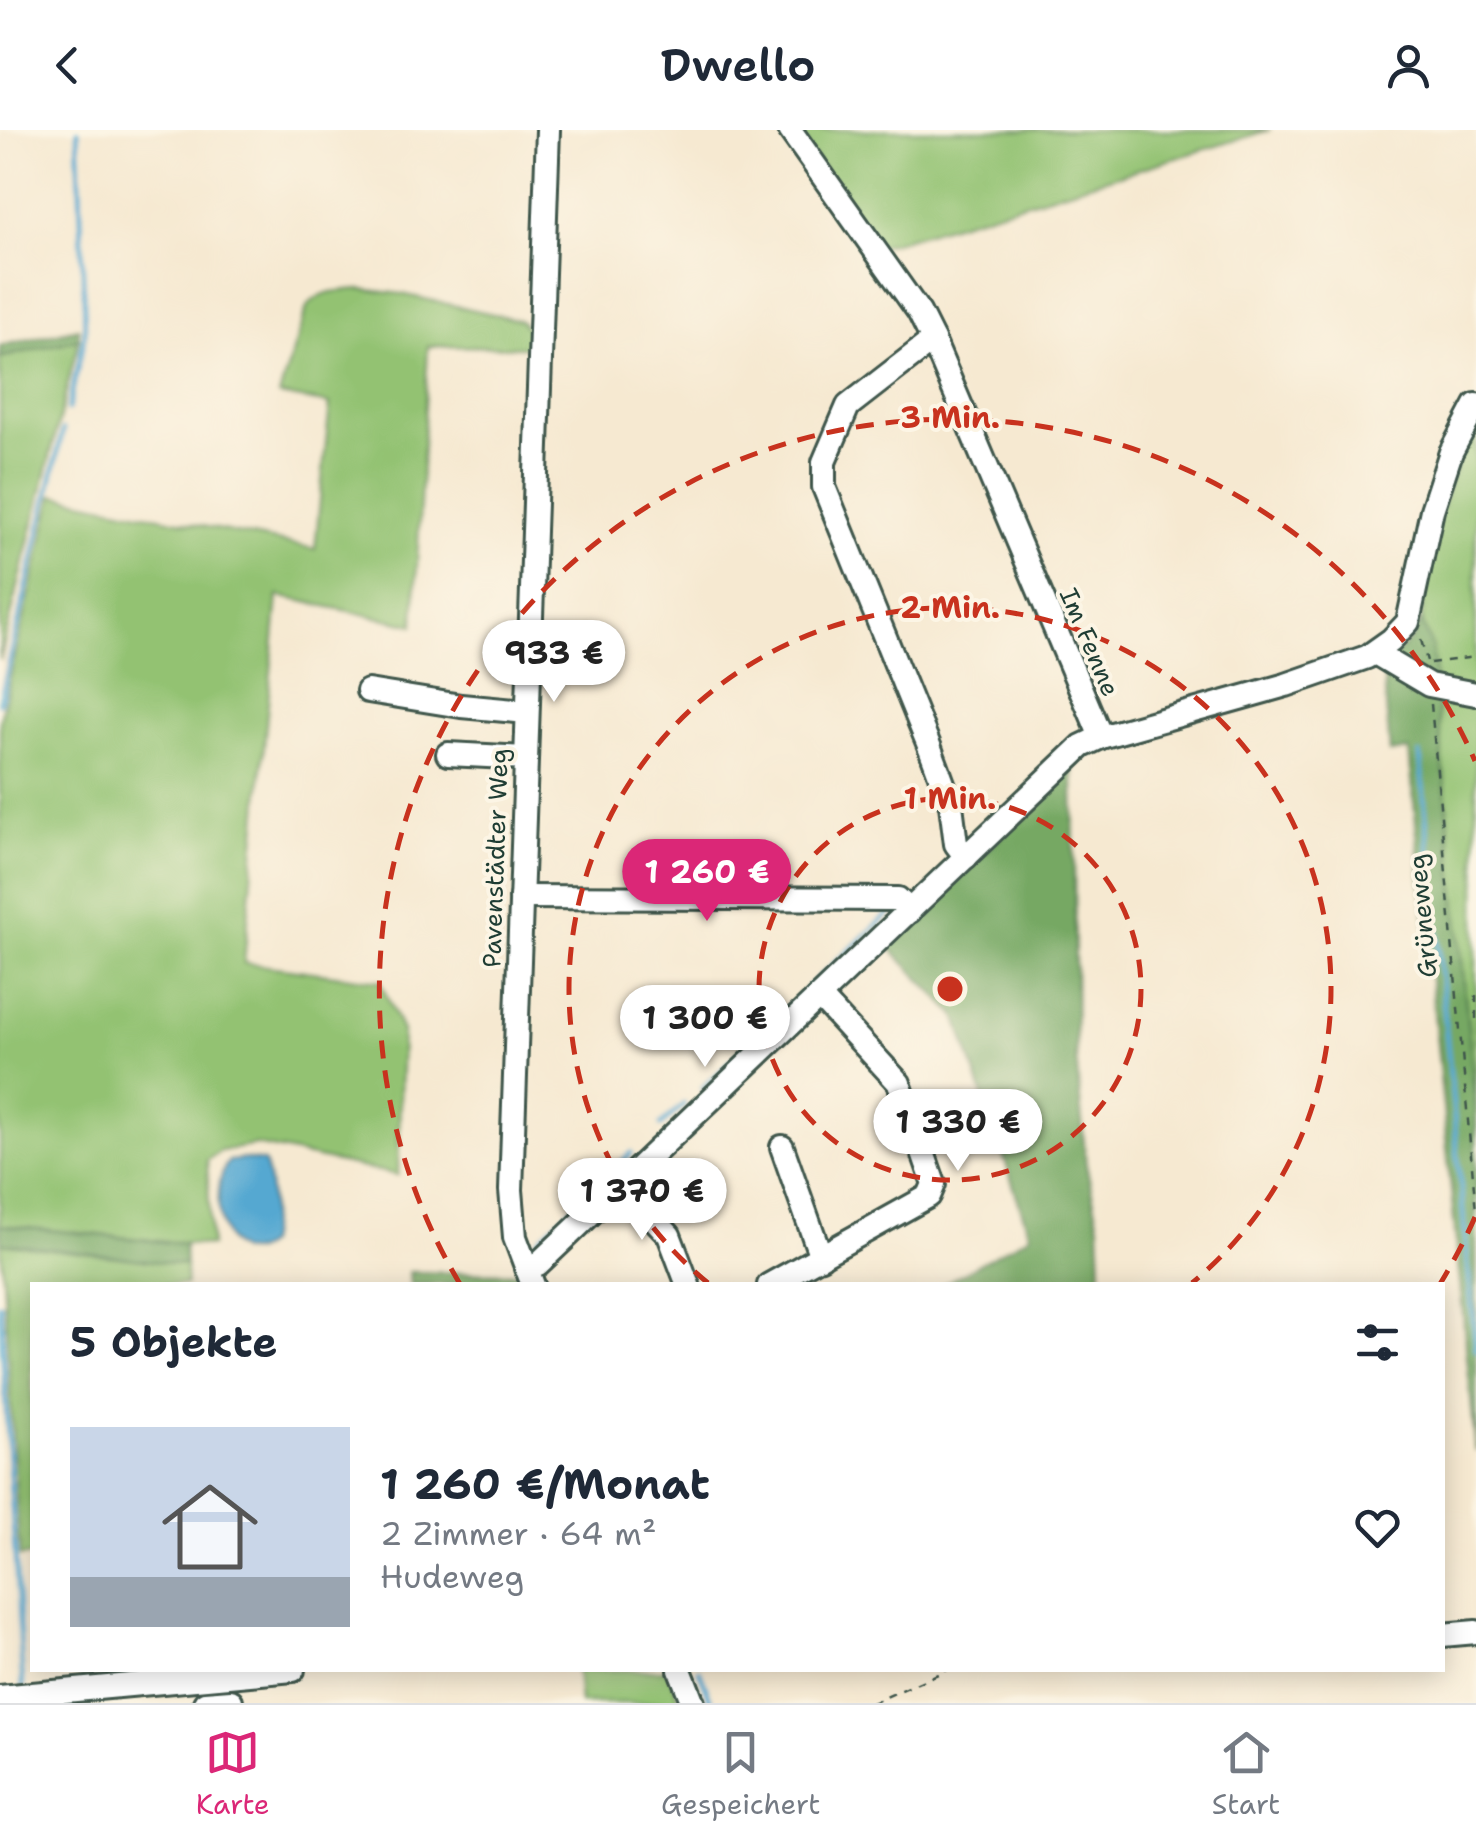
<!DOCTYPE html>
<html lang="de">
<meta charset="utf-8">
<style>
:root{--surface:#fff;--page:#f2f2f3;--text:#1f2937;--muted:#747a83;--line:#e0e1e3;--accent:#db2777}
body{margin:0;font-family:"Shantell Sans",sans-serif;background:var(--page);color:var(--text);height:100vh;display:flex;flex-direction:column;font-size:38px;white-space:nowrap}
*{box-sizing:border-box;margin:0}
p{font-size:32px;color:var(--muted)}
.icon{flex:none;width:55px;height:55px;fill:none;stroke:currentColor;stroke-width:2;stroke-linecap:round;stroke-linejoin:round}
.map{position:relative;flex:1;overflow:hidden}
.drawer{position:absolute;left:30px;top:1152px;width:1415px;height:390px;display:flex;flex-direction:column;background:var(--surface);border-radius:0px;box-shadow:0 5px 25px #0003}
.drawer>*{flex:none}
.price{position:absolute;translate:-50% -85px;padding:0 22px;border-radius:35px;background:#fff;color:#222;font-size:32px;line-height:65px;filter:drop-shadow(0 2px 5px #0008)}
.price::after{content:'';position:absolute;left:50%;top:60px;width:30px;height:22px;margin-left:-15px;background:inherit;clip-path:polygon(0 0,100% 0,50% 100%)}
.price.current{background:var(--accent);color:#fff}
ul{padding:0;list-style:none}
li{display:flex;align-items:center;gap:30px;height:250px;padding:0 40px}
li span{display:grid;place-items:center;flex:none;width:280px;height:200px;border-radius:0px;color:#555}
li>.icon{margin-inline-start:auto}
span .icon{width:120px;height:120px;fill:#fffc;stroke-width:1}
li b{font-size:42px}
h2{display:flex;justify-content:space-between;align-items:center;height:120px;padding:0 40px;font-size:42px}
header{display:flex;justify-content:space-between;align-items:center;height:130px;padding:0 40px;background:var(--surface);font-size:45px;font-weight:600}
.menu{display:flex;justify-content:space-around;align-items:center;height:140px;border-top:2px solid var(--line);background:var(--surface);font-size:28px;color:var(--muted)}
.menu a{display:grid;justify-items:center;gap:5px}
.menu .current{color:var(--accent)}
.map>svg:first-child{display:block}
.green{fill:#93c272;stroke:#598053;stroke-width:2.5}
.forest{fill:#76a864;stroke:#4a724c;stroke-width:2.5}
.water{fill:#55a8d1;stroke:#3a7282;stroke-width:2.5}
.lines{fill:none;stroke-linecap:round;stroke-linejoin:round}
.stream{stroke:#55a8d1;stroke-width:5}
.minor-casing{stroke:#3f574c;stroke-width:28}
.path{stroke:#3f574c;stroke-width:2.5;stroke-dasharray:8 8;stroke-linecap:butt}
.minor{stroke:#fff;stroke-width:22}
.ring{fill:none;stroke:#c8321e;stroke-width:5;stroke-dasharray:18 12}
.labels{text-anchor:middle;stroke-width:8;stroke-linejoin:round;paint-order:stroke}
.street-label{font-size:25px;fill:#1f3d34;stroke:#fcf5e5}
.centre{fill:#c8321e;stroke:#fcf5e5;stroke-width:5}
.ring-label{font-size:30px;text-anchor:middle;font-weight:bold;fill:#c8321e;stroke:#fcf5e5;stroke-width:8;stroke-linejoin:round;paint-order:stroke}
</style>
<header><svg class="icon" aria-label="back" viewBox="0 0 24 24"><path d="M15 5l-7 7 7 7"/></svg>Dwello<svg class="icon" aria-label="person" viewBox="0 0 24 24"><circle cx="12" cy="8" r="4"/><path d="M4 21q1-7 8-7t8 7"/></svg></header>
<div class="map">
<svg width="1476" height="1573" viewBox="0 0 1476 1573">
<rect width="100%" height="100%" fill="#fcf5e5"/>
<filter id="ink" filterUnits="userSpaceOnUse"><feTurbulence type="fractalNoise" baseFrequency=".01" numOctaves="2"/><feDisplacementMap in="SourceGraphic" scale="20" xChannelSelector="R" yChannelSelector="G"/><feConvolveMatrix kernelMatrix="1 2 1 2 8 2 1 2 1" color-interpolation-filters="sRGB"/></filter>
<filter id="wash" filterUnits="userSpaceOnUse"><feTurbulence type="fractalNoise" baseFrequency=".0048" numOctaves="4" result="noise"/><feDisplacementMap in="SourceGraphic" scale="40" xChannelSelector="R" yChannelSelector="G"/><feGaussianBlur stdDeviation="2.25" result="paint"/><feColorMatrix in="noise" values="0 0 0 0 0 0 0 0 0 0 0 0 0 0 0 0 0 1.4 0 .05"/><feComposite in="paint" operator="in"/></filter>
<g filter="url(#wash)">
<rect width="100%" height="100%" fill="#f6e9d1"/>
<!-- green -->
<g class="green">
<path d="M795,0H1270L877,117Z"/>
<path d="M360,159L402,164L520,190L529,201L527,217L428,216L414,495L278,466L244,833L380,851L402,901L398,1045L256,1015L221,1021L207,1030L211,1116L0,1095V591L53,365L315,419L330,274L279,265L307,177C321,159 339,161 360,159Z"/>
<path d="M79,209L0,530V228Z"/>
<path d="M1476,294V980L1434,538C1432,521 1422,502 1422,486C1423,431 1449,340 1476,294Z"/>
<path d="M1,1113L185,1135L186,1155H32V1425L20,1427Z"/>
<path d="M577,1540H668L681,1573H580Z"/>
</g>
<!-- forest -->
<g class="forest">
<path d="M78,198L79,209L0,228V216Z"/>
<path d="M1421,490L1432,518L1434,538L1476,980V1322L1409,620L1390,623L1383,537L1414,506Z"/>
<path d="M1073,637L1076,926L1086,1034L1099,1095L1101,1141L1096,1155H942L1030,1105L956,886L888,816Z"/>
<path d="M0,1095L184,1114L185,1135L1,1113Z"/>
<path d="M409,1142L518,1143L522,1155H410Z"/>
</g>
<!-- water -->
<path class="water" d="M244,1029L264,1032C273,1059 272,1086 267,1114C220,1150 207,1056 229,1031Z"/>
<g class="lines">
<!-- stream -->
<g class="stream">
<path d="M68,280L85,203L78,0"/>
<path d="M0,573L63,300"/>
<path d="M1420,624L1476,1220"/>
<path d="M807,859L889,784"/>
<path d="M774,891L789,876"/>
<path d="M702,958L756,908"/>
<path d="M661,995L684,974"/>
<path d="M538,1110L631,1023"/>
<path d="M0,1175L23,1556"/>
<path d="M699,1540L712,1573"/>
</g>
</g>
</g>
<g filter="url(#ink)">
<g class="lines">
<defs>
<g id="minor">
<path d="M790,0L919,182L933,210L1101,607"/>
<path d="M933,210L848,276L824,332V357L930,618L951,675L956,714L966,727"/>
<path d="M1375,523L1429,555L1476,564"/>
<path d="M368,561L461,576L527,582"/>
<path d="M448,624L526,628"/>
<path d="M521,767L898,769L910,781"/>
<path d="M782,1017L821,1127"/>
<path d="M622,1055L669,1105L688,1155"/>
<path d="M526,1138L538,1134L1082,616L1101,607L1286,555L1367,527L1391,510L1408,492L1432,380L1451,322L1476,275"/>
<path d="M533,1155L515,1107L511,1060L548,0"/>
<path d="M769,1155L929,1066L934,1054L899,953L820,867"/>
<path d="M1442,1505L1476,1502"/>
<path d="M680,1540L693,1573"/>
<path d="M0,1567L293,1540"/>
<path d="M205,1573L231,1571"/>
</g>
</defs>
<!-- minor casing -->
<use href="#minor" class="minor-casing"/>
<!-- path -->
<g class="path">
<path d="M1421,510L1427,531"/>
<path d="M1430,533L1476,527"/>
<path d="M1431,574L1476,1081"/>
<path d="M1476,865V891"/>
<path d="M872,1573L947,1540"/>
</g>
<!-- minor -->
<use href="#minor" class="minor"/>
</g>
</g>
<!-- distance rings -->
<g class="ring">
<circle cx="950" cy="859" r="191"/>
<path d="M708 1153A381 381 0 1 1 1192 1153"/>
<path d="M1475 1087A572 572 0 0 1 1440 1154M460 1154A572 572 0 1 1 1475 631"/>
</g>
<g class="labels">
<!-- street labels -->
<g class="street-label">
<text transform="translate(1090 512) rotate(67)" y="9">Im Fenne</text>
<text transform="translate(495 728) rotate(-88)" y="9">Pavenstädter Weg</text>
<text transform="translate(1422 786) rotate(-95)" y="9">Grüneweg</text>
</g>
</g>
<circle cx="950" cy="859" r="15" class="centre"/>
<g class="ring-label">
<text x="950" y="298">3 Min.</text>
<text x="950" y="488">2 Min.</text>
<text x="950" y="679">1 Min.</text>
</g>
</svg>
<b class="price" style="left:554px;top:575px">933 €</b>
<b class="price current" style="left:707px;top:794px">1 260 €</b>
<b class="price" style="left:705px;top:940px">1 300 €</b>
<b class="price" style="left:958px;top:1044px">1 330 €</b>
<b class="price" style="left:642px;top:1113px">1 370 €</b>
<section class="drawer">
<h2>5 Objekte<svg class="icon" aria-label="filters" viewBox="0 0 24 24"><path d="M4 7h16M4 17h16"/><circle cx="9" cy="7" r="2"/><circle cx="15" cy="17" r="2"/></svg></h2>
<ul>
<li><span style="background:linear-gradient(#c9d6e8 75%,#9aa5b1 0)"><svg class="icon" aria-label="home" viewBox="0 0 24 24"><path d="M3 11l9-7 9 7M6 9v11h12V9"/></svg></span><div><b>1 260 €/Monat</b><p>2 Zimmer · 64 m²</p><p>Hudeweg</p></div><svg class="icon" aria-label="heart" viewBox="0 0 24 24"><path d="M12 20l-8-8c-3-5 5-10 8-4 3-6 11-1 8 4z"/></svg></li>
</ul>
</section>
</div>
<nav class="menu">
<a class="current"><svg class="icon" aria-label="map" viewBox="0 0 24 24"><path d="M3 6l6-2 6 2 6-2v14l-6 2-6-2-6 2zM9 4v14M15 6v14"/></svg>Karte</a>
<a><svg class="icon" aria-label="saved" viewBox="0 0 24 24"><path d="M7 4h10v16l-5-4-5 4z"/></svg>Gespeichert</a>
<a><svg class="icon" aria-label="home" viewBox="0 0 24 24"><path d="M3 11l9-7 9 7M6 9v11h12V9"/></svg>Start</a>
</nav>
